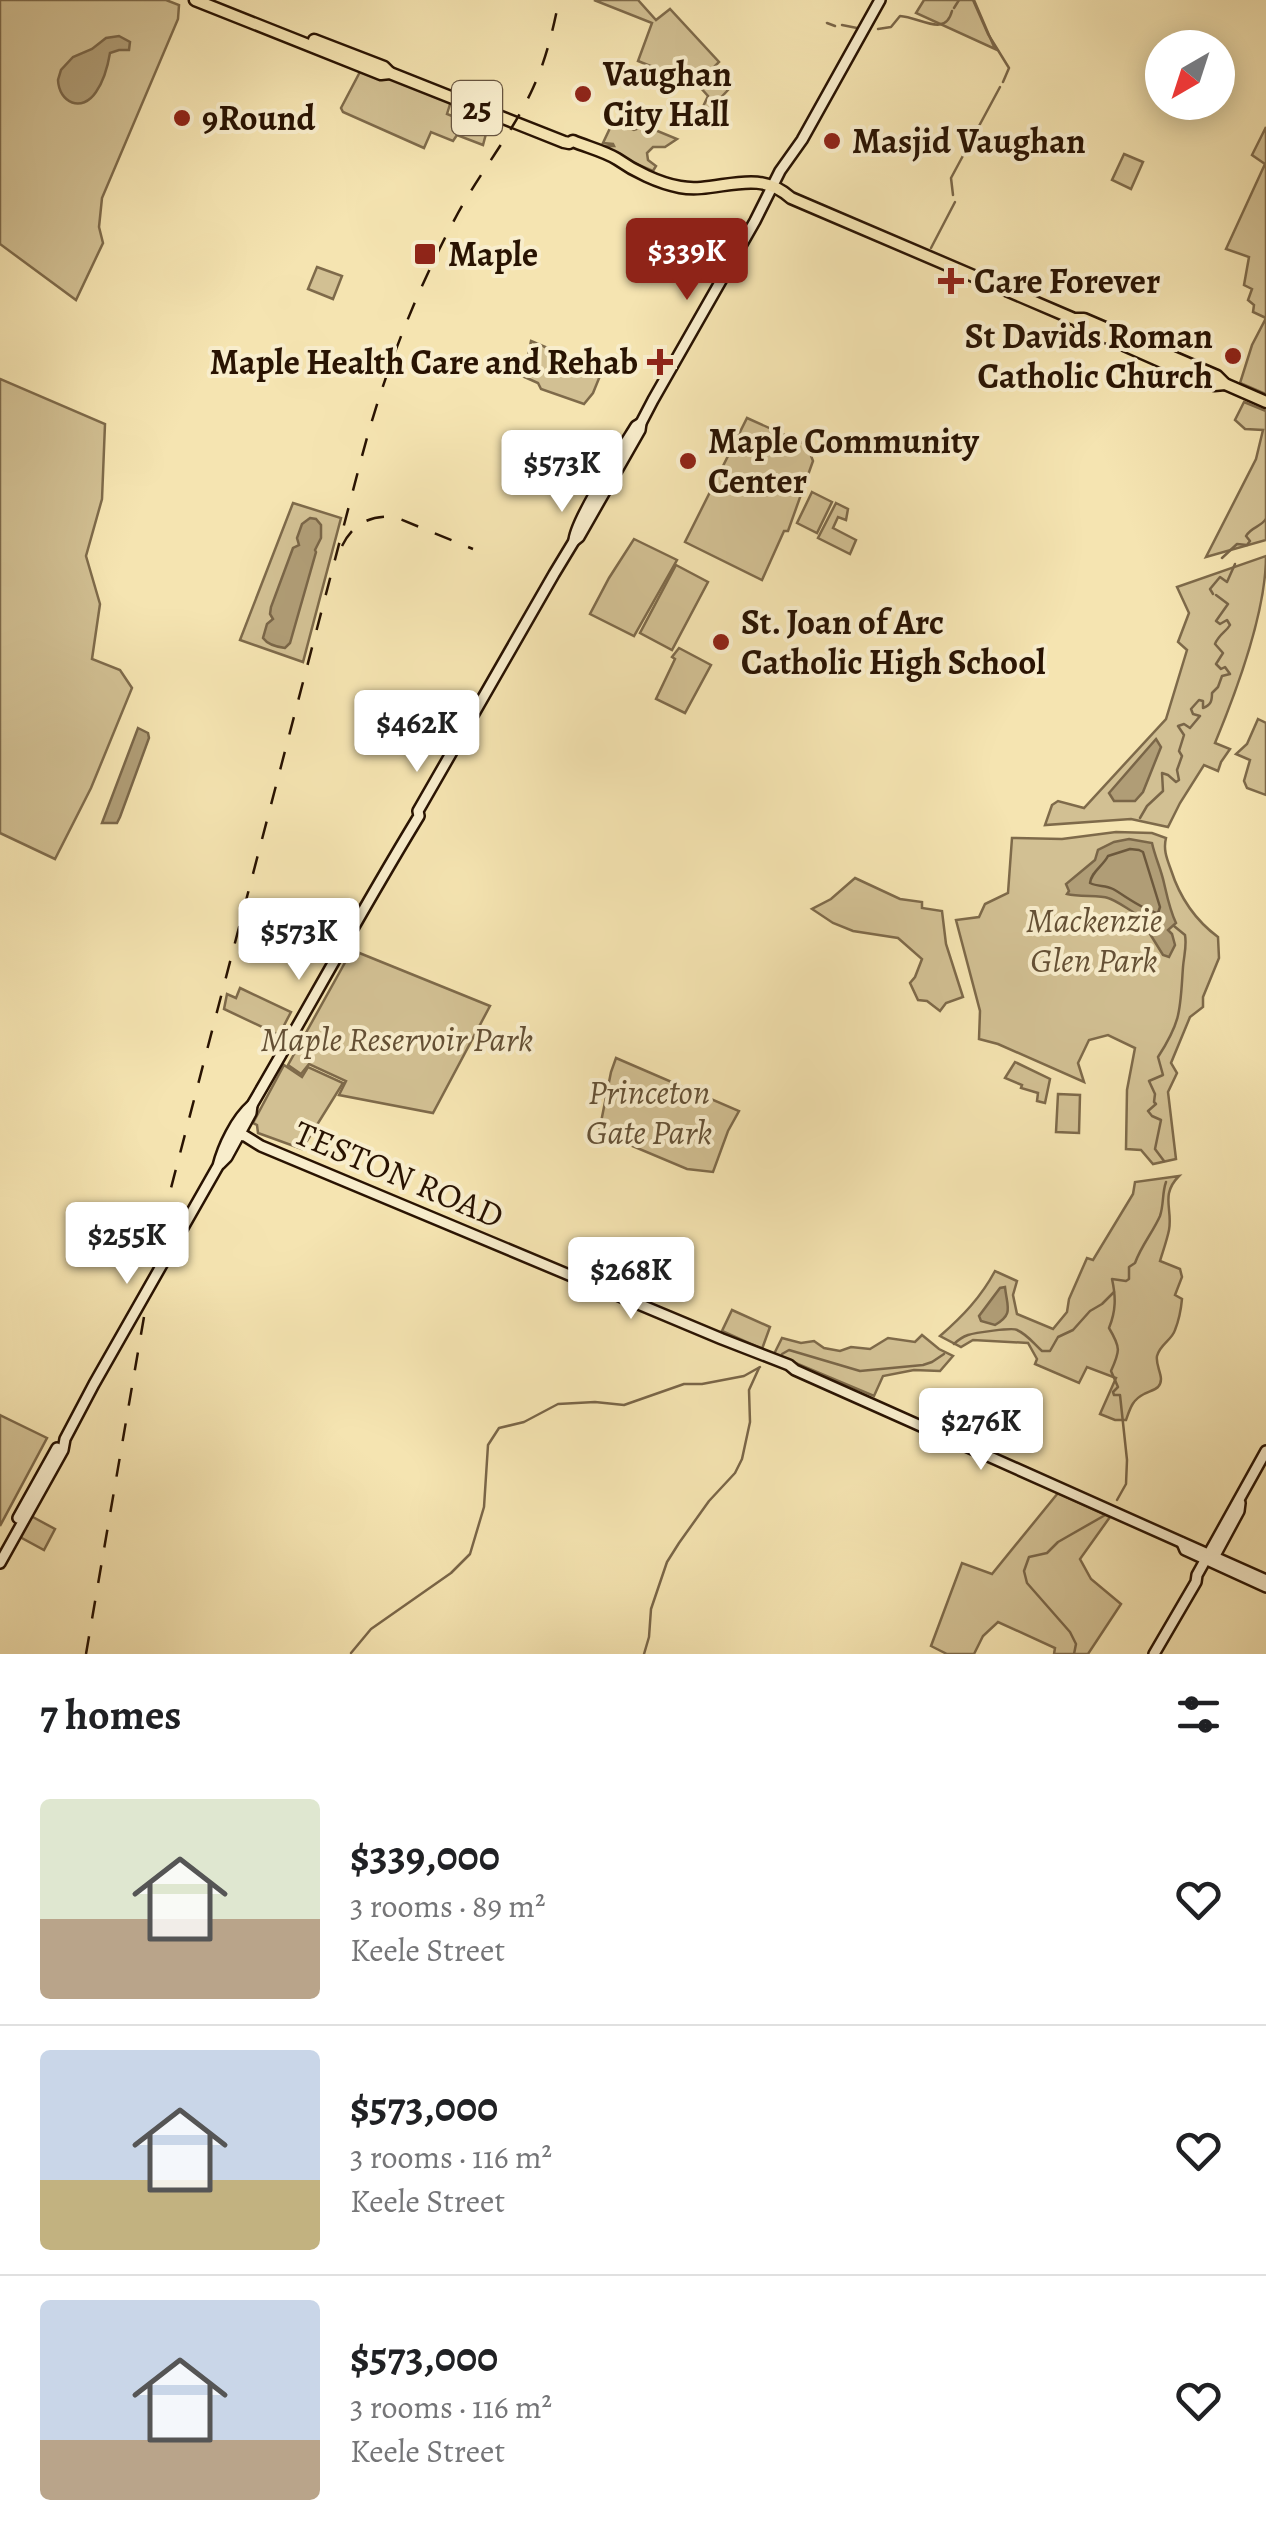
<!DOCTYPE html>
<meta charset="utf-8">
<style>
:root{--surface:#fff;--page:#f2f2f2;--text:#202124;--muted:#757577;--line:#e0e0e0;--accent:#8f2418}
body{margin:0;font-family:Alegreya,serif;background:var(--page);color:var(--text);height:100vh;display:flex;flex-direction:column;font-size:38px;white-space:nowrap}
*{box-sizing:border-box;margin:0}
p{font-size:32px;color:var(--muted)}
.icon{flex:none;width:55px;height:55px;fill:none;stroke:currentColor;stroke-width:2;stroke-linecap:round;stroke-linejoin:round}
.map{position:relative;height:1654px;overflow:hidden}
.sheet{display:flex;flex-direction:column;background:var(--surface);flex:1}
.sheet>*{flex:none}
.needle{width:65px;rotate:219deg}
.tools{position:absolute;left:1145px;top:30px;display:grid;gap:20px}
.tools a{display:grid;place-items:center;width:90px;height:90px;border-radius:50%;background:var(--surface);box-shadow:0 5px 25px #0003;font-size:50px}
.price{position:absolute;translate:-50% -85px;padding:0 22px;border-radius:10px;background:#fff;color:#222;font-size:32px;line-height:65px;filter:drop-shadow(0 2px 5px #0008)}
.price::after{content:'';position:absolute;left:50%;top:60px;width:30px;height:22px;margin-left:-15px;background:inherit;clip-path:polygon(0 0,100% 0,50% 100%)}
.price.selected{background:var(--accent);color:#fff}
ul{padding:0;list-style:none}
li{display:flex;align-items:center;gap:30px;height:250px;padding:0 40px}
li+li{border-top:2px solid var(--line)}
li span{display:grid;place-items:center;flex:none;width:280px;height:200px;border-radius:10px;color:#555}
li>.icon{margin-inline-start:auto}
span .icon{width:120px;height:120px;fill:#fffc;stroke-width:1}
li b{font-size:42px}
h2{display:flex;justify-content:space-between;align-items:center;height:120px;padding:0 40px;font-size:42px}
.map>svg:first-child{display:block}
.green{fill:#d2c093;stroke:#7e6a4a;stroke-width:2.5}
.water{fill:#b09d76;stroke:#7a6648;stroke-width:2.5}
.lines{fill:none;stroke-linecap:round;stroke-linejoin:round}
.shore{stroke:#6c583c;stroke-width:2.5}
.stream{stroke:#7a6648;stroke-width:2.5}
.secondary-casing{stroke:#291302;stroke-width:14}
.primary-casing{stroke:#291302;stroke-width:15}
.secondary{stroke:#f8edcc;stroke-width:9}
.primary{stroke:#f5e4b1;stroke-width:10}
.rail{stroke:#291302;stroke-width:2.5;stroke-dasharray:18 18;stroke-linecap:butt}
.poi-dot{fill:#8f2418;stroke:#f8edcc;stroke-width:4}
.labels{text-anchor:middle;stroke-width:8;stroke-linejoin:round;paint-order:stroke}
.shield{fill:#f8edcc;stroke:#67543f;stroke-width:2.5}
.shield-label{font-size:32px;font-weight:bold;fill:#291302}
.poi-label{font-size:35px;font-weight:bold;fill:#291302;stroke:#f8edcc;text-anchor:start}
.park-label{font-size:35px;font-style:italic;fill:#645035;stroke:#f8edcc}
.street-label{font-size:35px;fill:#291302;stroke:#f8edcc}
</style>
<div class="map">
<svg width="1266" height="1654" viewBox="0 0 1266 1654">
<rect width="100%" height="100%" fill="#f5e4b1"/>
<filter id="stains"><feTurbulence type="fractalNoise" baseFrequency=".002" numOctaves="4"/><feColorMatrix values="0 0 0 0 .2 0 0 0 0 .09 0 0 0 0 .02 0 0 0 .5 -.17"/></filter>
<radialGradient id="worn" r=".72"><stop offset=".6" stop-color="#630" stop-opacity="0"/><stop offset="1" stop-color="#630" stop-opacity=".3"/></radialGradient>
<!-- green -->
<g class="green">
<path d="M0,0H166L179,5L178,19L102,198L99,227L103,243L76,300L0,244Z"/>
<path d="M594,0H638L656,20L670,9L719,62L707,74L728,90L714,105L708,116L700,113L708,96L698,85L638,61L652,23Z"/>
<path d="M924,0H974L995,49L916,13Z"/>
<path d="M362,68L451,101L447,114L487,130L483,145L457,135L453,141L431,132L424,148L343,112L341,108Z"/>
<path d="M619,123L634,130L640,128L643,125L677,139L665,147H653L647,153L648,160L656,166L653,171L605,151L604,146H614L613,144L603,143L611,126Z"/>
<path d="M1266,127V318L1253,312L1254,305L1248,300L1252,289L1244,285L1249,257L1226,249L1265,164L1252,155Z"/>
<path d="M1124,154L1143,162L1131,189L1112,180Z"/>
<path d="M317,267L342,276L333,299L308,289Z"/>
<path d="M1266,318V394L1240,383L1252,345Z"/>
<path d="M531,341L602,371L593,393L584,404L541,389L538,383L520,375L527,360Z"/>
<path d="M0,379L105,424L102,499L86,556L100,604L92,659L120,670L132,688L91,788L55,859L0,833Z"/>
<path d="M1244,402L1266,411V540L1206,557L1256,459L1263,430L1245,429L1235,420Z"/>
<path d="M747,418L807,445L813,461L788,531H784L762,580L685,542Z"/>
<path d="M812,492L832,502L817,533L797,523Z"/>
<path d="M293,503L341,518L303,662L240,640Z"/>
<path d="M836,503L848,509L846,520L838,517L833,528L856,540L850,554L818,538Z"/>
<path d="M634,539L677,560L634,636L590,614L609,578Z"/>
<path d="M1266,556C1266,612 1237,690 1215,743L1230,749L1221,762L1218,771L1204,765L1180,803L1168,827L1131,819L1045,825L1052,805L1058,801L1084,808L1166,719L1187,650L1178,642L1189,613L1177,587Z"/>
<path d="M676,565L708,582L672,650L640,633Z"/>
<path d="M679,648L711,665L685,713L656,699L675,659L672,657Z"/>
<path d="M1258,719L1266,723V795L1247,788L1244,781L1250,760L1236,754L1247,744Z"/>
<path d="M1116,832L1152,833L1166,838C1163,850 1167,859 1171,870C1180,898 1195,920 1218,937L1219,958L1203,997V1007L1190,1017L1171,1063L1177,1073L1168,1092L1176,1159L1153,1164L1141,1150L1126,1149L1127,1090L1135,1048L1108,1035L1089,1040L1078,1063L1084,1082L998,1044L979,1039L980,1011L956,920L979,917L985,904L1008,893L1012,838L1062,839Z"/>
<path d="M855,878L900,899L922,902V908L942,911L946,944L963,997L946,1003L940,1011L927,1001L918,1000L910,983L915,977L922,959L898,938L853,931L833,923L812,909L831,899Z"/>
<path d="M352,950L490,1006L433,1113L339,1095L346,1081L309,1064L301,1074L288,1065Z"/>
<path d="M240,988L291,1012L279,1035L224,1009L227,994L236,998Z"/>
<path d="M616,1058L739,1111L728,1131L713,1172L687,1169L599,1132L611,1072Z"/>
<path d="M1015,1062L1050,1079L1045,1103L1037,1101L1038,1093L1021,1088L1022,1085L1005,1078Z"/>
<path d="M284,1065L302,1077L308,1067L343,1083L302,1149L258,1133L257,1125L253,1123Z"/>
<path d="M1058,1094L1080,1095L1079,1133L1056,1132Z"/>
<path d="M1179,1176C1160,1195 1173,1209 1169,1230C1167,1240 1163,1251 1160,1261L1180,1269L1182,1277L1175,1295L1182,1299C1181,1310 1179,1320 1175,1330C1172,1340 1160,1344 1157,1356C1155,1367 1166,1378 1158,1387C1155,1390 1147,1392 1144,1394C1132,1400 1130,1409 1126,1420H1115L1100,1414L1116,1378L1087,1367L1079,1383L1035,1364L1037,1359L1028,1343L973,1340L961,1347L940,1336C963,1316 981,1297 995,1271L1017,1281L1013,1295L1017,1314L1053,1329L1067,1312L1069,1299L1087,1258L1093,1260L1133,1194L1135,1182Z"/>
<path d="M732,1310L770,1327L762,1349L722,1331Z"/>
<path d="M922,1335L939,1349L953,1356L940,1371L914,1370L883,1376L874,1396L774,1354L782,1338L801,1343L814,1341L824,1348L840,1351L851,1347L870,1349L888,1338L915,1342Z"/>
<path d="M0,1415L47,1438L0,1526Z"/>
<path d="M1058,1493L1110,1517L1080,1559L1091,1579L1121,1604L1088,1654H1054L1055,1648L998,1622L983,1636L974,1654H947L931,1646L962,1563L992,1574Z"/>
<path d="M31,1516L55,1529L44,1550L20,1537Z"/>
</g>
<!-- water -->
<g class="water">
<path d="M119,36L130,42L129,50H119L110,53C108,65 103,82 96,92C82,113 59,103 58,80L61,70L73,57L92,49L106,38Z"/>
<path d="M310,518L316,519L321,525V538L315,550L316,552L290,643L285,648C277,647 268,645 263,638L267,624L273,619L270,614L271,607L293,548L299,545L297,538L302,524Z"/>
<path d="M138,728L148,733L149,738L120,817L117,823H102Z"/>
<path d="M1156,739L1161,747L1143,792L1135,801H1114L1109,793Z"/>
<path d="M1129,839L1152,843C1155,857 1161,869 1164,883C1167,896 1170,911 1176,923L1168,930L1172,934L1175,945L1169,957L1163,955L1150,934L1152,927L1149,921H1144C1139,915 1115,900 1108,898C1100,895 1079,897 1067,894L1069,891L1066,884L1095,860L1098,850L1114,842Z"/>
<path d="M1005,1287C1007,1307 1014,1314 995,1325L981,1321L979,1316L1000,1288Z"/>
</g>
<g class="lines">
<!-- shore -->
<path class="shore" d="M1130,849L1139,850L1143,852L1160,907L1158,913C1143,910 1127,897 1113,889C1105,885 1098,887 1090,883C1091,872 1103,866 1108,856Z"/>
<!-- stream -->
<g class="stream">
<path d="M973,0L988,34L1009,68L1003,82"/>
<path d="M954,8L959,0"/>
<path d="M827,23L835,26"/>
<path d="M842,25L857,28"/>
<path d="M878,29L891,27L900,16C920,17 945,38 952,11"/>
<path d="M953,195L951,178L1000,87"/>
<path d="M931,248L955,202"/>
<path d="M1222,558L1237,544L1247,545L1250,541L1246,536C1251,527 1261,527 1266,519"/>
<path d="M1213,594L1210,589L1220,577L1227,582L1235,564"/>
<path d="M1140,818L1147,806L1163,791L1162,773L1168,775L1176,782L1179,780L1177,770L1182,756L1179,751L1184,735L1178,726L1184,724L1190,728L1200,716L1193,714L1191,709L1199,700L1203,701V708C1211,705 1212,701 1212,693L1218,687L1222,676L1230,674L1225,667L1221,669L1216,664L1223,653L1215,644C1219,634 1226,632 1230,625L1227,620L1220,624L1216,621L1228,604L1216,595"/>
<path d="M1164,1161L1155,1149L1161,1120L1152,1116L1148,1111L1156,1104L1154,1102L1155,1094L1149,1081L1163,1075L1158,1057C1182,1020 1180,1009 1183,967C1184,955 1187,946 1185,935L1174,926"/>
<path d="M954,1344C958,1340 962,1337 968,1335C974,1333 1013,1327 1017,1330C1028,1335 1033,1343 1042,1351H1050L1058,1337L1073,1330L1090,1311L1102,1304L1114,1292"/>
<path d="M782,1354L789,1350L860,1371L923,1365L932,1362L944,1354"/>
<path d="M1117,1500L1126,1484L1127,1460L1120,1395H1114L1113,1392L1118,1387L1111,1371C1120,1351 1121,1348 1109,1328C1116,1311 1116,1297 1112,1279L1126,1281L1129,1279V1267L1135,1263C1141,1246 1153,1232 1160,1216C1164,1204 1162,1193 1166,1182"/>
<path d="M351,1653L371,1629L451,1573L470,1554L484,1507L488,1445L499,1428L524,1422L558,1404L595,1402L624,1405L684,1384H702L744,1376L760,1367"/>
<path d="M644,1654L649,1637L651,1609L667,1562L679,1543L709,1501L735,1473L742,1459L750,1422L749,1390L759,1368"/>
<path d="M1074,1654L1076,1644L1070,1632L1027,1583L1024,1571L1029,1557L1047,1553L1058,1542L1107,1514"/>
</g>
<defs>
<g id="secondary">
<path d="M574,541C574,522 623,447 636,426L641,423"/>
<path d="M232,1134L245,1136L261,1146L722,1339L789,1365L795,1370L1266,1580"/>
<path d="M220,1164L227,1157L251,1113L252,1105"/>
<path d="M18,1518L57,1448"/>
<path d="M1182,1543L1185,1550L1266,1587"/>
<path d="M1212,1561L1239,1511L1240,1503"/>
<path d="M0,1563L63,1450L65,1439L94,1384L218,1166C223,1146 236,1119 252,1105C308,1009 361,911 419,816L418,811L554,574L574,541L579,537L640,430L641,423L653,400L755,221L780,171L802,140L880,0"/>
<path d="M1154,1654L1196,1582L1197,1575L1266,1451"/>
</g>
<g id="primary">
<path d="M195,0L381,74L390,73L564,142L569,143L573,141C587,147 604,151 617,159C634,171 658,183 680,187C718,194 756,166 791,198L1074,319H1084L1217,376L1225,384L1266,402"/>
<path d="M314,40L384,67L390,73"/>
<path d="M1077,320L1081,326L1214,385L1225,384"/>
</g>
</defs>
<!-- secondary casing -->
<use href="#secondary" class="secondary-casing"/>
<!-- primary casing -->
<use href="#primary" class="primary-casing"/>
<!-- secondary -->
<use href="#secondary" class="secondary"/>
<!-- primary -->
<use href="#primary" class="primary"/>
<!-- rail -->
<g class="rail">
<path d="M342,546C353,523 371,515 395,517L473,549"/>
<path d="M153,1257L362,456C385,370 416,291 458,213C481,171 513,132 533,88C546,60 553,30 559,0"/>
<path d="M86,1654L145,1311"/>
</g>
</g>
<!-- markers -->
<g class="poi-dot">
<circle cx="583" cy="94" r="10"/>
<circle cx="182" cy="118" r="10"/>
<circle cx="832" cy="141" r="10"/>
<rect x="413" y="242" width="24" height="24" rx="5"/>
<path d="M946 266h10v10h10v10h-10v10h-10v-10h-10v-10h10z"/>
<circle cx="1233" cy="356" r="10"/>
<path d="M655 347h10v10h10v10h-10v10h-10v-10h-10v-10h10z"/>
<circle cx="688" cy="461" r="10"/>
<circle cx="721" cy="642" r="10"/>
</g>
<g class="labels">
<!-- shield labels -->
<rect class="shield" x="452" y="81" width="50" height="54" rx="8"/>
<g class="shield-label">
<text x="477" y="119">25</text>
</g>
<!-- poi labels -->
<g class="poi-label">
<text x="603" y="86">Vaughan<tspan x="603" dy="40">City Hall</tspan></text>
<text x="202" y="130">9Round</text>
<text x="852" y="153">Masjid Vaughan</text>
<text x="448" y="266">Maple</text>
<text x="974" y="293">Care Forever</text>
<text x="1213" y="348" text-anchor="end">St Davids Roman<tspan x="1213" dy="40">Catholic Church</tspan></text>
<text x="638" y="374" text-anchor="end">Maple Health Care and Rehab</text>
<text x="708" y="453">Maple Community<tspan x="708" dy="40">Center</tspan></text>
<text x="741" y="634">St. Joan of Arc<tspan x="741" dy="40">Catholic High School</tspan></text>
</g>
<!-- park labels -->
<g class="park-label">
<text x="1094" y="932">Mackenzie<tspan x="1094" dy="40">Glen Park</tspan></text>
<text x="397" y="1051">Maple Reservoir Park</text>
<text x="649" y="1104">Princeton<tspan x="649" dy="40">Gate Park</tspan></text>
</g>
<!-- street labels -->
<g class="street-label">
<text transform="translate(399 1174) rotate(23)" y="12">TESTON ROAD</text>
</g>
</g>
<rect width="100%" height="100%" filter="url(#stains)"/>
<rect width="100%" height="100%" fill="url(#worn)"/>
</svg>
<div class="tools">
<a><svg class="needle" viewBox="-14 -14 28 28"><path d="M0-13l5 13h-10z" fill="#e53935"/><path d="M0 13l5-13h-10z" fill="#757577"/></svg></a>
</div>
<b class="price selected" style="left:687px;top:303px">$339K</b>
<b class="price" style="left:562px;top:515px">$573K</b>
<b class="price" style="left:417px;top:775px">$462K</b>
<b class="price" style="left:299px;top:983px">$573K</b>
<b class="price" style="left:127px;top:1287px">$255K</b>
<b class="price" style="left:631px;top:1322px">$268K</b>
<b class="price" style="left:981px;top:1473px">$276K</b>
</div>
<section class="sheet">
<h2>7 homes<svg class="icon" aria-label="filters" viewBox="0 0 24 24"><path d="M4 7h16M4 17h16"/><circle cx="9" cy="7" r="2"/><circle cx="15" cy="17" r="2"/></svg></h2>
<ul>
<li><span style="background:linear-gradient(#dfe7d0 60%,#b9a48a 0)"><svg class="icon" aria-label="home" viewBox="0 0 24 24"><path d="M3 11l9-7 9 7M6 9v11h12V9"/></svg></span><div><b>$339,000</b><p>3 rooms · 89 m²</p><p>Keele Street</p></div><svg class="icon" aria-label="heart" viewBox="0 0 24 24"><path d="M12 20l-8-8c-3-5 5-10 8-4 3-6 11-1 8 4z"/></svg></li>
<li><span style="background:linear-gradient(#c9d6e8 65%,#c2b280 0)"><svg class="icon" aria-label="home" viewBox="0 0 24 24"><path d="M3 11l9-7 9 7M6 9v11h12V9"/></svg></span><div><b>$573,000</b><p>3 rooms · 116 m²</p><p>Keele Street</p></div><svg class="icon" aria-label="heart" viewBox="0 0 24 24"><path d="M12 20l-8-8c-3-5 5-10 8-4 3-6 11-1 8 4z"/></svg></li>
<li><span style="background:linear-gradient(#c9d6e8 70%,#b9a48a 0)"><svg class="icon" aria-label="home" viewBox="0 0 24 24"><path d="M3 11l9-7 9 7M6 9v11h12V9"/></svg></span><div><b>$573,000</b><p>3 rooms · 116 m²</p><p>Keele Street</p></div><svg class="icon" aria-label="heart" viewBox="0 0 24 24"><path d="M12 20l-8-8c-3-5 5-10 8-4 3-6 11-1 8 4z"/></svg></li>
</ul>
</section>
